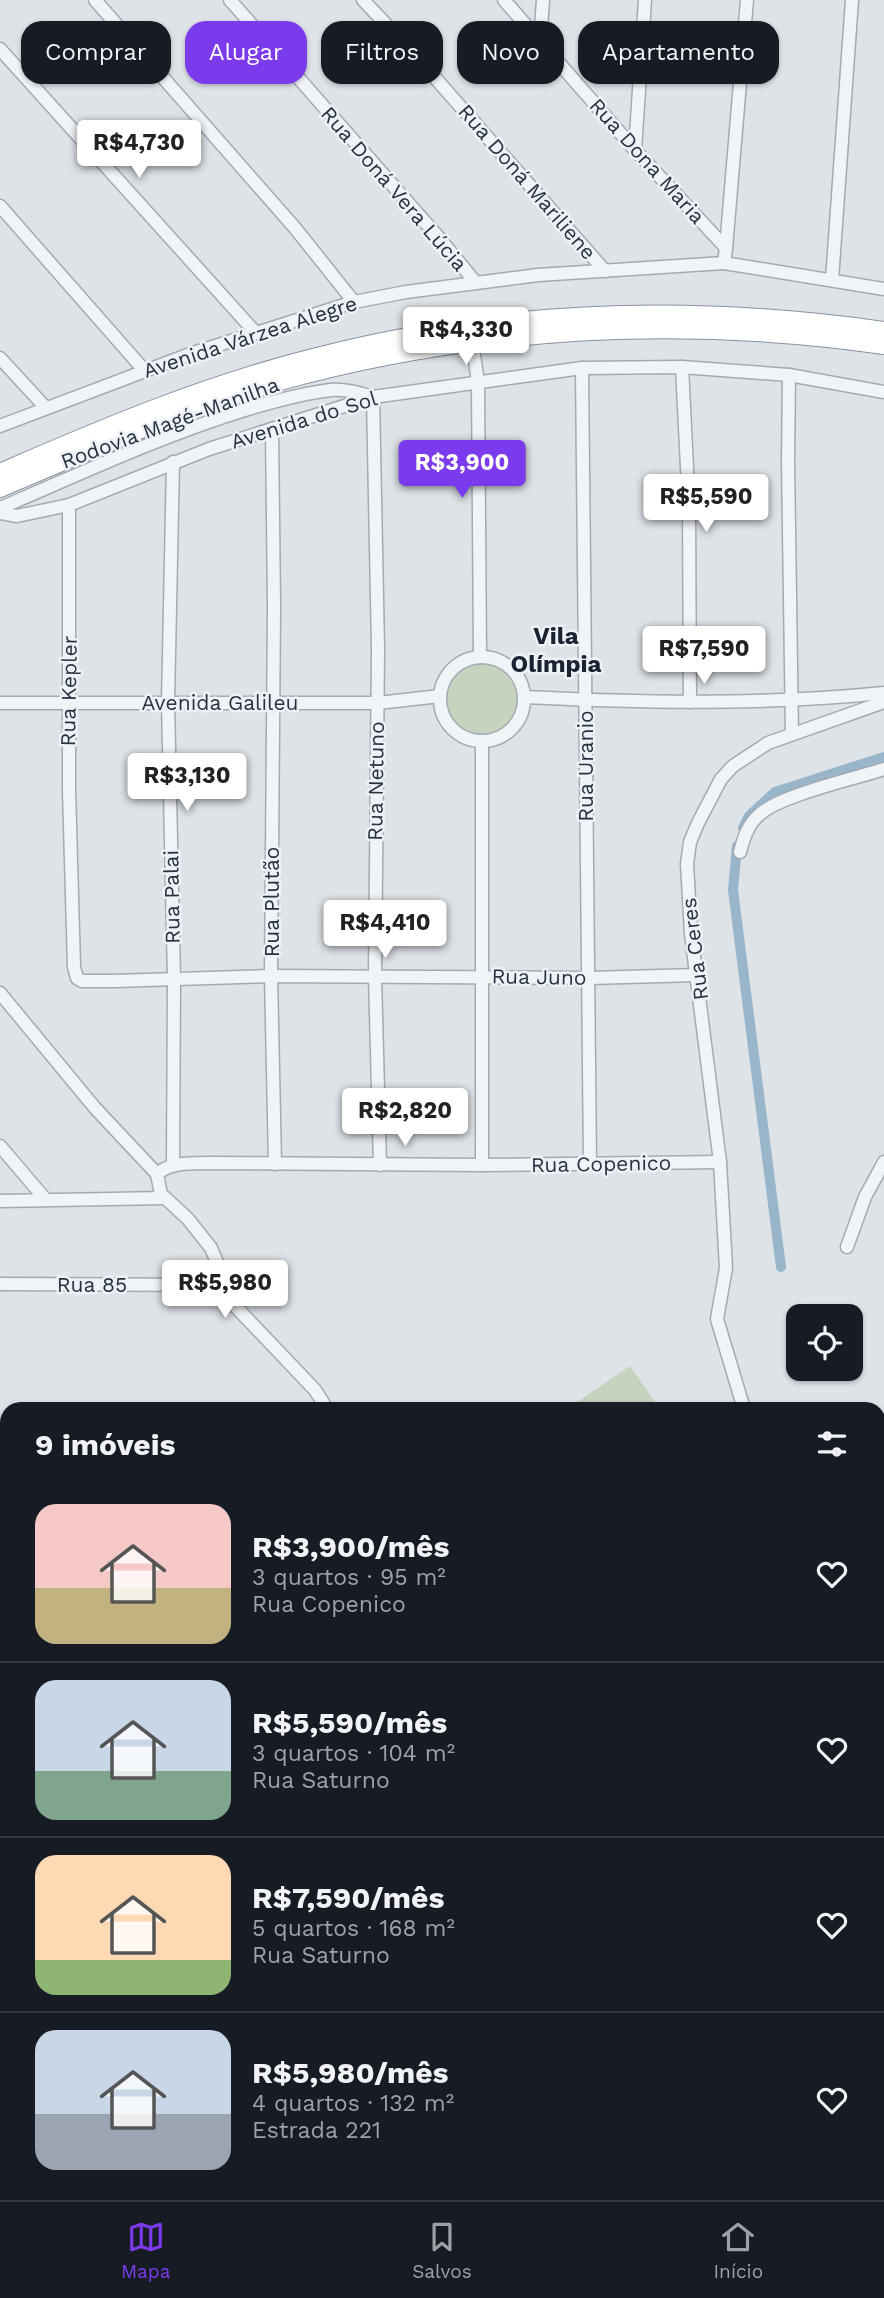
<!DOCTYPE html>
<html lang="pt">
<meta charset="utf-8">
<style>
:root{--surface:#171b24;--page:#20242c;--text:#f1f3f6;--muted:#9ea1a6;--line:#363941;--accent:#7c3aed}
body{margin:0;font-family:"Work Sans",sans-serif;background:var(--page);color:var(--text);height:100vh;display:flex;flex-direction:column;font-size:26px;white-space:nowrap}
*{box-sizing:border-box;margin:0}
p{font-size:23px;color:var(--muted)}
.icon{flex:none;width:38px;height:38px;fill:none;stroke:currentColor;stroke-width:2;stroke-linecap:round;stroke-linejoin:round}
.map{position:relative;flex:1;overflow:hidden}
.drawer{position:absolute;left:0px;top:1402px;width:886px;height:800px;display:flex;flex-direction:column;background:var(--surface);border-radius:21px 21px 0 0;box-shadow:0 2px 5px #0004}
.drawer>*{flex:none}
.top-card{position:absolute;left:21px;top:21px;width:844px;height:63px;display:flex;gap:14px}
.fabs{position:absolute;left:786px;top:1304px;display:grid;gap:14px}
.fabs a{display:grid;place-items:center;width:77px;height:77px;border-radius:14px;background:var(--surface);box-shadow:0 2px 5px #0004;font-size:35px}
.price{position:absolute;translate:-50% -60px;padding:0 16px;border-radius:7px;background:#fff;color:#222;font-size:23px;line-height:46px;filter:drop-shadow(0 2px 4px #0008)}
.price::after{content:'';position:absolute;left:50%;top:42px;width:21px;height:16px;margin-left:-10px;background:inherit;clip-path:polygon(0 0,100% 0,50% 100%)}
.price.selected{background:var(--accent);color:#fff}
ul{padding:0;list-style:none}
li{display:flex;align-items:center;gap:21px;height:175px;padding:0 35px}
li+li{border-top:2px solid var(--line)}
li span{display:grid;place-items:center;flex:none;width:196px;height:140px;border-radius:21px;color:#555}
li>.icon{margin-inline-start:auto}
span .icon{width:84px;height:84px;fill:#fffc;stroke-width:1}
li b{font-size:30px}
h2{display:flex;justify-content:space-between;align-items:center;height:84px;padding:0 35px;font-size:30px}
.pill{padding:0 24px;border-radius:21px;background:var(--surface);box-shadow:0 2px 5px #0004;font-size:24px;line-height:63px}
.pill.selected{background:var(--accent);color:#fff}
.dock{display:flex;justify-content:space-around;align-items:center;height:98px;border-top:2px solid var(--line);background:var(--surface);font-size:19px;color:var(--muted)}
.dock a{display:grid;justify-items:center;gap:4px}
.dock .selected{color:var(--accent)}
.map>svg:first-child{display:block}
.green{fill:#c6d3bf}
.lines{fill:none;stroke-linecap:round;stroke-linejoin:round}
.canal{stroke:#98b5ca;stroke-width:10}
.minor-casing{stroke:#a3aab2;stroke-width:15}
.highway-casing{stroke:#8592a0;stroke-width:20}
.minor{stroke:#f1f4f7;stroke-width:12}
.highway{stroke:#fff;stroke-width:18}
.labels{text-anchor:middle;stroke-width:5;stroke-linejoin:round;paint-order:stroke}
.street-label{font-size:21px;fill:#273240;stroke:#eef2f6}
.quarter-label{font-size:24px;font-weight:bold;fill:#192331;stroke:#eef2f6}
</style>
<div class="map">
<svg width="884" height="2200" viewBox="0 0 884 2200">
<rect width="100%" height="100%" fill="#dee3e8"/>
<!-- green -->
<g class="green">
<circle cx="482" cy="699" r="36"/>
<path d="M630,1366L660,1409H567Z"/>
</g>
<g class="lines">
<!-- canal -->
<g class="canal">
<path d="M743,828L749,816L775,792L884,757"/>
<path d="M737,846L733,890L781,1267"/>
</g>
<defs>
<g id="minor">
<path d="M95,0L295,228L354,302"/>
<path d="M230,0L440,239L476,283"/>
<path d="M363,0L415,55L605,271"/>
<path d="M504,0L635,150L726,248L724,263"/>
<path d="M540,42L543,0"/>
<path d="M0,49L255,332"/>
<path d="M635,150L645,0"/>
<path d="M0,206L144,370"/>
<path d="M726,248L747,0"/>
<path d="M832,280L852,0"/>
<path d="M472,341L478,382L480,657"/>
<path d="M0,358L46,408"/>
<path d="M682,367L689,508L690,702"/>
<path d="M582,368L590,1164"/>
<path d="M789,375L788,461L792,734"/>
<path d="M0,426L190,354L354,302L406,292L538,275L724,263L884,289"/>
<path d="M272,429L274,607L271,976L275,1164"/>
<path d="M173,462L168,702L174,979L173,1165"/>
<path d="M69,505L209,449L373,397L582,368L682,367L789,375L884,392"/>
<path d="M0,508C82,473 163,435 248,409C275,401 303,393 331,390C346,389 359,393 373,397L378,648L375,977L380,1165"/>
<path d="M0,513L17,516L69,505V789L74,967L77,978L82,981H114L271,976L589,978L697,975"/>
<circle cx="482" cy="699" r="42"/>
<path d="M524,697C644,703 764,705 884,693"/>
<path d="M0,703H378L440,696"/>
<path d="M740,852C744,837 748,824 760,814C781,795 854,779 884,769"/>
<path d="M0,993L95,1108L157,1174"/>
<path d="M0,1146L46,1200"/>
<path d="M482,1165V741"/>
<path d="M0,1201L165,1198"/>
<path d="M847,1247L865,1197L884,1162"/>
<path d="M0,1284L225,1285"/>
<path d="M327,1409L315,1390L236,1307L211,1248L188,1219L161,1194L157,1174C171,1162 187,1164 205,1163L482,1165L720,1162"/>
<path d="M744,1409L717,1319L726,1268L720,1162L691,934L687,864L690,842L698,823L721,779L733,766L768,743L884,702"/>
<path d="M0,1503H7"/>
<path d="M0,1759H7"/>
<path d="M878,2106L884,2134"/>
<path d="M0,2117L7,2116"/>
<path d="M500,2194L501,2200"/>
<path d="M769,2194L770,2200"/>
</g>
<g id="highway">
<path d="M0,473C103,428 208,384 317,357C503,309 695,304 884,331"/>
<path d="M0,488C90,450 181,409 276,382C475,327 680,316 884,345"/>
</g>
</defs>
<!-- minor casing -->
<use href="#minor" class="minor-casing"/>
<!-- highway casing -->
<use href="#highway" class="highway-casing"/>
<!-- minor -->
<use href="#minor" class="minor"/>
<!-- highway -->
<use href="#highway" class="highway"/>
</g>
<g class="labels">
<!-- street labels -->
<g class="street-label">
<text transform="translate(647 161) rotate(48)" y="7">Rua Dona Maria</text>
<text transform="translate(527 182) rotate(49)" y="7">Rua Doná Mariliene</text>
<text transform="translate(394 189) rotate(49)" y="7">Rua Doná Vera Lúcia</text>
<text transform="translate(250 337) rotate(-18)" y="7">Avenida Várzea Alegre</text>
<text transform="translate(304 420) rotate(-17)" y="7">Avenida do Sol</text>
<text transform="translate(170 423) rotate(-20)" y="7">Rodovia Magé-Manilha</text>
<text transform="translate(69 691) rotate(-89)" y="7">Rua Kepler</text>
<text x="220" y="710">Avenida Galileu</text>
<text transform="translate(586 766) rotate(-90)" y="7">Rua Uranio</text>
<text transform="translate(376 781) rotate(-89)" y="7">Rua Netuno</text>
<text transform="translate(172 897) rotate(-91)" y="7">Rua Palai</text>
<text transform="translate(272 902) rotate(-90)" y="7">Rua Plutão</text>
<text transform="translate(695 949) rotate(-97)" y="7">Rua Ceres</text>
<text transform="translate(539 977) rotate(1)" y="7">Rua Juno</text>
<text transform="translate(601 1164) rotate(-1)" y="7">Rua Copenico</text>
<text x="92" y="1292">Rua 85</text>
</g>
<!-- quarter labels -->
<g class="quarter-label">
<text x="556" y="644">Vila<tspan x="556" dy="28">Olímpia</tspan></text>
</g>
</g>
</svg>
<div class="fabs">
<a><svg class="icon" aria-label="locate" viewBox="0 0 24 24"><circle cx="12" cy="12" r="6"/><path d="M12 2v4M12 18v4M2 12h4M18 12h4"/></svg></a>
</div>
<b class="price" style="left:139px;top:180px">R$4,730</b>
<b class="price" style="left:466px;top:367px">R$4,330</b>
<b class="price selected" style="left:462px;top:500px">R$3,900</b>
<b class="price" style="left:706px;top:534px">R$5,590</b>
<b class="price" style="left:704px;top:686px">R$7,590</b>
<b class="price" style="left:187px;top:813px">R$3,130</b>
<b class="price" style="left:385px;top:960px">R$4,410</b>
<b class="price" style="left:405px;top:1148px">R$2,820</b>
<b class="price" style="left:225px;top:1320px">R$5,980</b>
<div class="top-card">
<a class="pill">Comprar</a>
<a class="pill selected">Alugar</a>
<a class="pill">Filtros</a>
<a class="pill">Novo</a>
<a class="pill">Apartamento</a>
</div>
<section class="drawer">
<h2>9 imóveis<svg class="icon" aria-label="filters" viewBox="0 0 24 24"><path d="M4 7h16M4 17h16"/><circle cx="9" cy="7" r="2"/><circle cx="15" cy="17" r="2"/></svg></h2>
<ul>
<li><span style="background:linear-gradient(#f6c9c9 60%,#c2b280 0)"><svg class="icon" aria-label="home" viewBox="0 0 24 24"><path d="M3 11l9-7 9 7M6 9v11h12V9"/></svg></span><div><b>R$3,900/mês</b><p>3 quartos · 95 m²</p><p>Rua Copenico</p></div><svg class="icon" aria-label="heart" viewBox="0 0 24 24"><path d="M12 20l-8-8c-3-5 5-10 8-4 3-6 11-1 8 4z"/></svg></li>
<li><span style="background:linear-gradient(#c9d6e8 65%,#7fa58c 0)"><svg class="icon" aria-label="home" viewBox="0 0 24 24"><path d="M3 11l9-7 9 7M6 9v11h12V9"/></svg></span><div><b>R$5,590/mês</b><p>3 quartos · 104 m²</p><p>Rua Saturno</p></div><svg class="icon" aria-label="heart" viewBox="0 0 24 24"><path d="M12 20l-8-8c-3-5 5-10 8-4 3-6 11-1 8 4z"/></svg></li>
<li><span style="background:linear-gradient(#ffd9b3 75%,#8fb573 0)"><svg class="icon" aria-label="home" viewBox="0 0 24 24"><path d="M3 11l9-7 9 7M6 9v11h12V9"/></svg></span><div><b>R$7,590/mês</b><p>5 quartos · 168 m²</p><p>Rua Saturno</p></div><svg class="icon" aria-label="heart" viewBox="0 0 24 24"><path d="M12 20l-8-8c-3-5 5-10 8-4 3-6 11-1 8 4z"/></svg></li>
<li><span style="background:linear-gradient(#c9d6e8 60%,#9aa5b1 0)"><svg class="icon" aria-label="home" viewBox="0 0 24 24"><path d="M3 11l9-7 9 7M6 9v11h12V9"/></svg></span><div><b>R$5,980/mês</b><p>4 quartos · 132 m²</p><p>Estrada 221</p></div><svg class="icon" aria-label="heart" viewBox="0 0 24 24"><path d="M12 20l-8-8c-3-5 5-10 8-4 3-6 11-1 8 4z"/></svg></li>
</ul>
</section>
</div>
<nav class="dock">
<a class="selected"><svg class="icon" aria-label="map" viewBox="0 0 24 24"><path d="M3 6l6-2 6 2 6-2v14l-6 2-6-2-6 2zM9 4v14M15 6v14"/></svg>Mapa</a>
<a><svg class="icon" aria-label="saved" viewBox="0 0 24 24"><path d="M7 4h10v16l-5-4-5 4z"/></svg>Salvos</a>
<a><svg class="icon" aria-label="home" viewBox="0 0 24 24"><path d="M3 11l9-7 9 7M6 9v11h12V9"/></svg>Início</a>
</nav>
